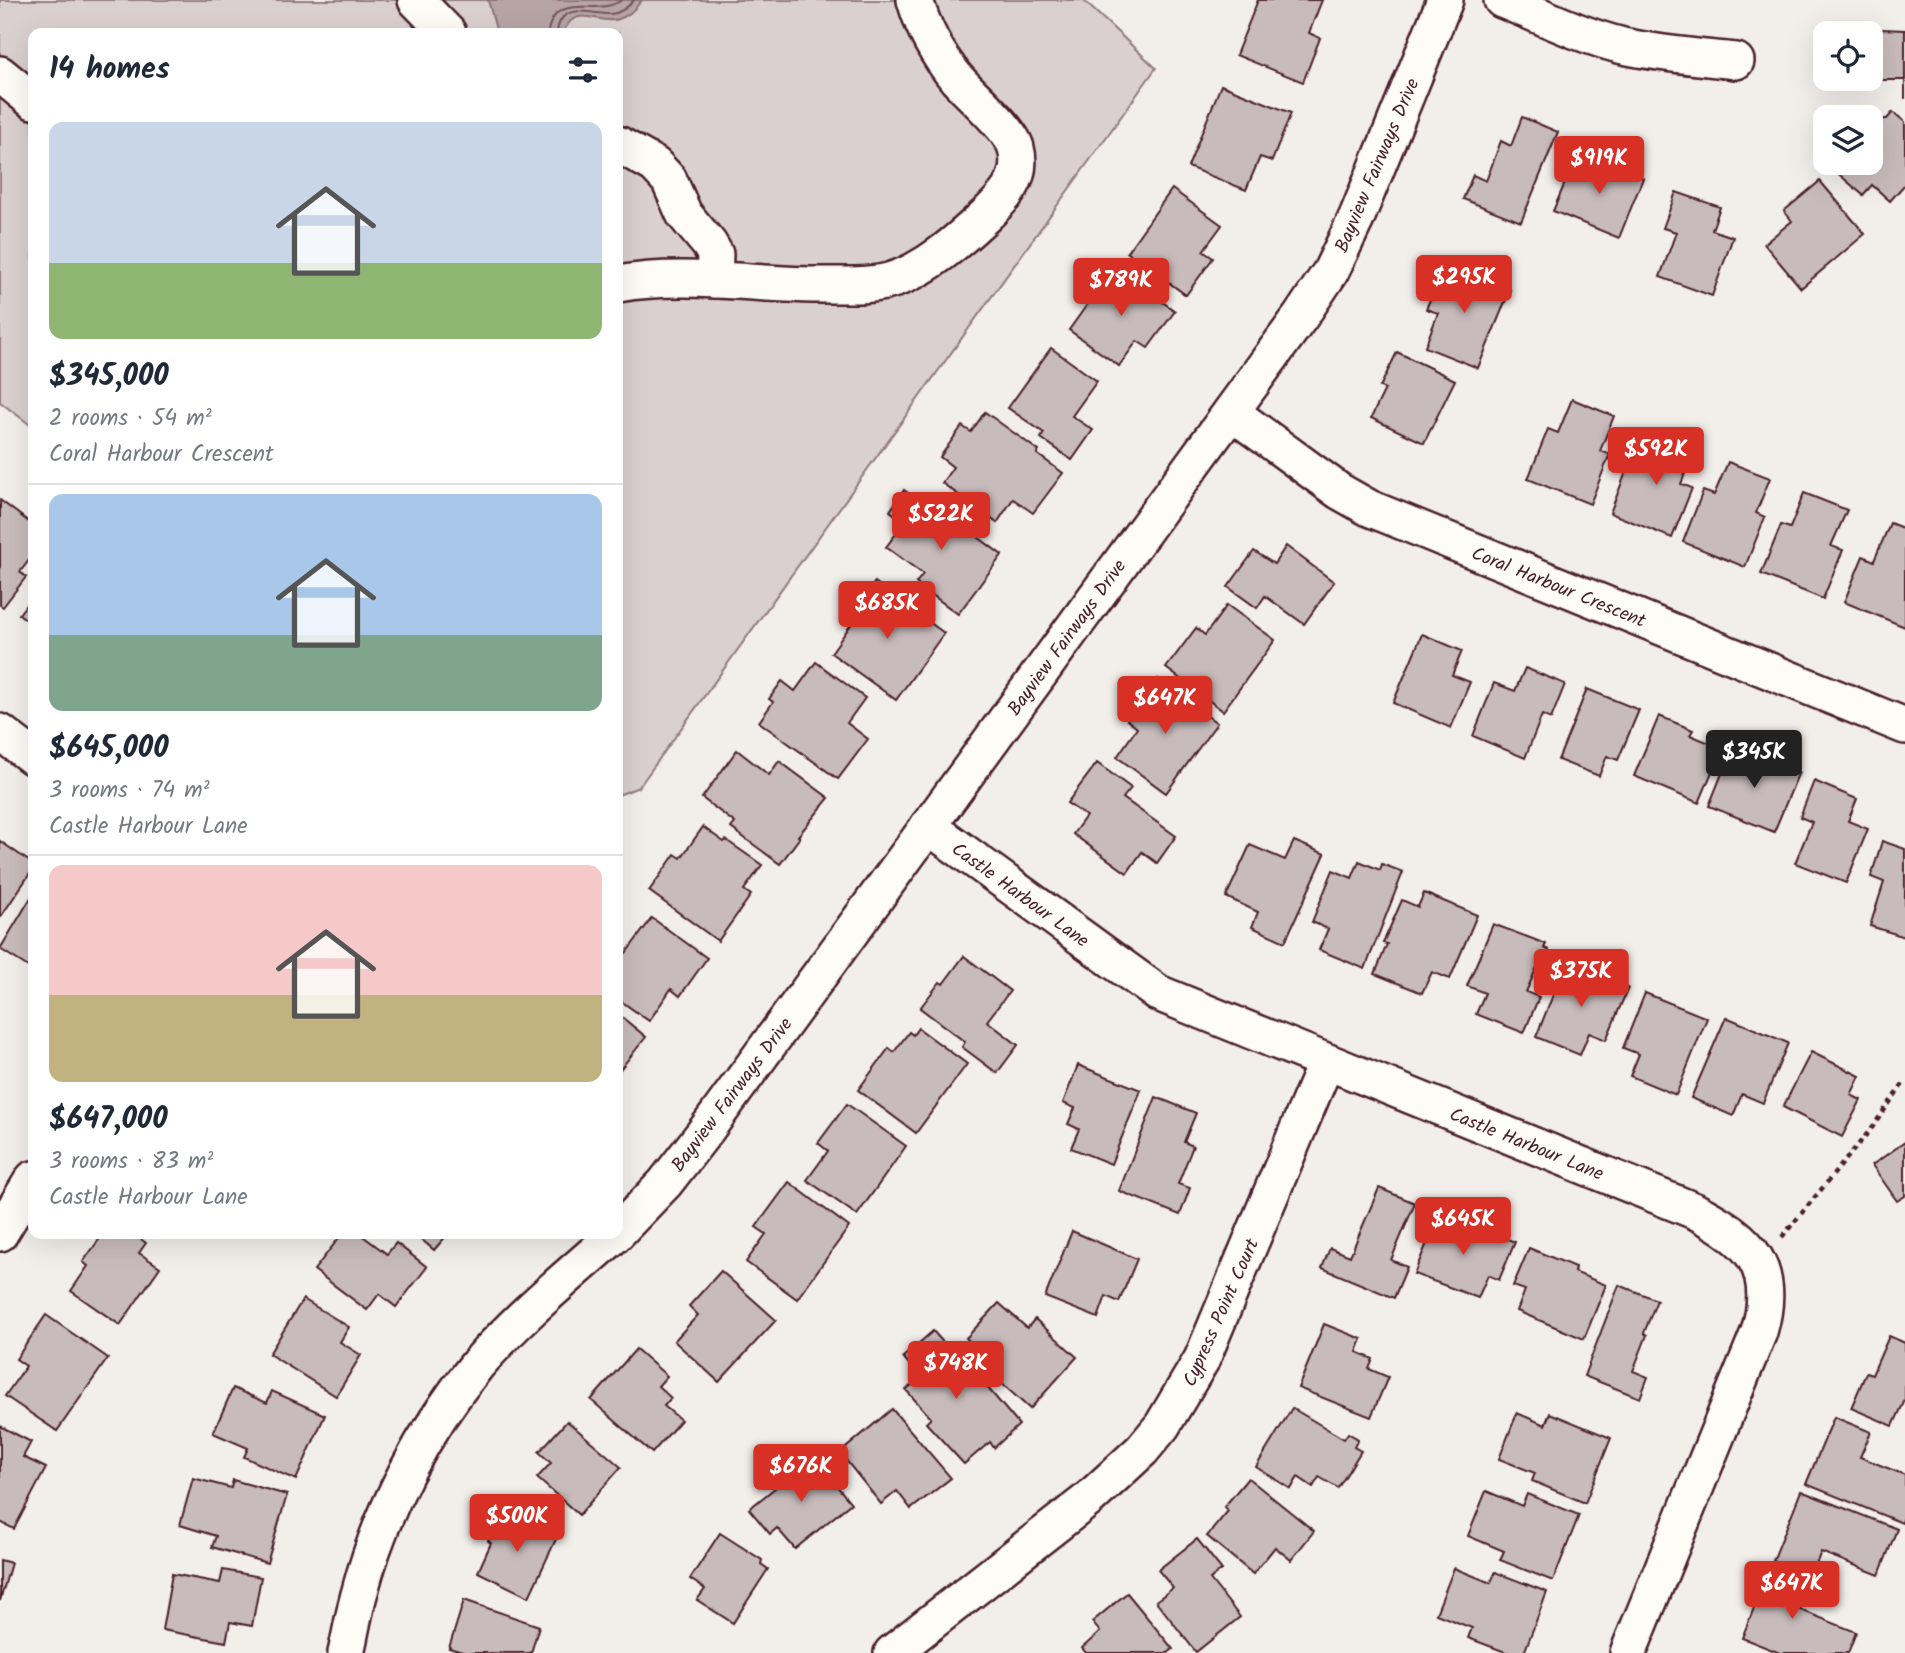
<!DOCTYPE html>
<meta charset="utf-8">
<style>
:root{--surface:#fff;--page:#f2f2f3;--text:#1f2937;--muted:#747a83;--line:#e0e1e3;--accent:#d93025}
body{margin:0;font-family:Kalam,sans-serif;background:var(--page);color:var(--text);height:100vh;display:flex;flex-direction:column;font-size:26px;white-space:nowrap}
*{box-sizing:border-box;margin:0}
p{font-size:23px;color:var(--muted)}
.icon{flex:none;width:38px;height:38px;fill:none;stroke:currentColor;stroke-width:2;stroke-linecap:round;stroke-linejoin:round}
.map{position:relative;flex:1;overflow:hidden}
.panel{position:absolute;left:28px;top:28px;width:595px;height:1211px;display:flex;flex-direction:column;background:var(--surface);border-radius:14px;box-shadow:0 7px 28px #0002}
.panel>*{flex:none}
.controls{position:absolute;left:1813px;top:21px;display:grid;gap:14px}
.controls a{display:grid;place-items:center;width:70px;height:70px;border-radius:14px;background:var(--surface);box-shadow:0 7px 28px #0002;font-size:35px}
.price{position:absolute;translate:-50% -60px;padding:0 16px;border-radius:7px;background:var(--accent);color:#fff;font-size:23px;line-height:46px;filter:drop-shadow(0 2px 4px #0008)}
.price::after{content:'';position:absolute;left:50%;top:42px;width:21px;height:16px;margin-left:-10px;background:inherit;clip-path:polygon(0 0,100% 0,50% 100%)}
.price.current{background:#222;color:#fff}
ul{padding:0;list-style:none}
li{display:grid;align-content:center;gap:14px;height:371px;padding:0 21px}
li+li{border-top:2px solid var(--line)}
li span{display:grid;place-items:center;height:217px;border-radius:14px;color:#555}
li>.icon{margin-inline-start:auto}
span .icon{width:126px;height:126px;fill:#fffc;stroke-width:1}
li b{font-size:30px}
h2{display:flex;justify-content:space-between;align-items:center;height:84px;padding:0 21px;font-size:30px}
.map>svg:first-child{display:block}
.green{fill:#d9d0cf;stroke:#92787d;stroke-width:2}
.water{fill:#b7a5a6;stroke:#8b6f75;stroke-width:2}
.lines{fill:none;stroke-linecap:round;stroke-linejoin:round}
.shore{stroke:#76555c;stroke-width:2}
.building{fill:#c8bbbb;stroke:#4a1f2b;stroke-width:2}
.minor-casing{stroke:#4a1f2b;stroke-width:40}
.path{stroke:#4a1f2b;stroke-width:4.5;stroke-dasharray:5 5;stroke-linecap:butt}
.minor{stroke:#fdfcf7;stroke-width:35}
.labels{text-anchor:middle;stroke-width:5;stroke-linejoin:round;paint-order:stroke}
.street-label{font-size:19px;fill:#4a1f2b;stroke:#fdfcf7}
</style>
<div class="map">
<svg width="1905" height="1653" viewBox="0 0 1905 1653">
<rect width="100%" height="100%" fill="#f2efeb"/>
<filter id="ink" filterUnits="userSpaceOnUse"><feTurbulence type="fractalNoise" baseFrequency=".0143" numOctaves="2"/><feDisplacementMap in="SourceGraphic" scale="14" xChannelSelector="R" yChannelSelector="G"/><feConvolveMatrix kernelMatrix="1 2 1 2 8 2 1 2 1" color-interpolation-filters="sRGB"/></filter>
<g filter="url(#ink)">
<!-- green -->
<path class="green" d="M0,0H1083L1156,68L639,787L618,795V33H33V427L0,402Z"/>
<!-- water -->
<path class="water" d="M488,0H642C613,40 592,6 572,20C568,23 565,29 562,33H497Z"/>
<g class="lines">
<!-- shore -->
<g class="shore">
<path d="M548,33C548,25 552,19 557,13C576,0 601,14 622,0"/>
<path d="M557,33C560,0 591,15 611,14C620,13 628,7 634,0"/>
</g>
</g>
<!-- building -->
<g class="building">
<path d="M1258,0H1322L1309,33L1320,38L1303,82L1236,55Z"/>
<path d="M1881,29L1905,30V99V80H1879Z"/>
<path d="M1221,85L1291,113L1272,161L1260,157L1246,190L1188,167Z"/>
<path d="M1893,112L1905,122V184L1890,201L1872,185L1863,195L1834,170L1840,163H1871V135L1884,119H1887Z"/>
<path d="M1522,117L1558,132L1521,222L1463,199L1473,175L1486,181L1501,141L1511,146Z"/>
<path d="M1576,157L1606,169L1608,164L1643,178L1619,238L1553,211Z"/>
<path d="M1820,181L1865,234L1801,288L1764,244L1792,221L1784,211Z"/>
<path d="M1172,189L1222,225L1203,251L1213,258L1186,295L1127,252Z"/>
<path d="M1676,192L1720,207L1712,230L1733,237L1712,296L1660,277L1676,232L1663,228Z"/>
<path d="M1445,264L1510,290L1478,368L1425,347L1438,313L1426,309Z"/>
<path d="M1114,267L1175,311L1148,348L1137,341L1119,366L1069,330Z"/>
<path d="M1051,348L1097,381L1072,416L1093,430L1072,460L1041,438L1044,433L1008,408Z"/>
<path d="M1397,352L1455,380L1424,443L1371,418L1385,389L1380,387Z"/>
<path d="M1572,399L1614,416L1600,451L1610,454L1590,504L1528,479L1548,429L1558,433Z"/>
<path d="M985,412L1039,451L1037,454L1063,473L1033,513L1013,499L997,523L942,483L953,467L940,457L962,426L971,432Z"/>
<path d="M1653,432L1695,449L1681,484L1692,488L1672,538L1610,513L1630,462L1639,466Z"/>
<path d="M1728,462L1770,478L1756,513L1765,517L1745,567L1683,542L1703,491L1714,495Z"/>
<path d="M904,490L920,502L921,499L923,500L958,526L959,523L1002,555L958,614L916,583L923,574L886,547L905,522L890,511Z"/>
<path d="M1804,493L1847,510L1831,546L1843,550L1823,599L1761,574L1781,525L1790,528Z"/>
<path d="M0,500L33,525V555L20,572L26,577L3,607L0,605Z"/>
<path d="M1890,523L1905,529V627L1844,602L1863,556L1874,561Z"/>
<path d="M1286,546L1334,582L1304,624L1265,596L1257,608L1228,587L1254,551L1274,564Z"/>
<path d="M875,582L944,633L896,700L831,653L852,623L847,620Z"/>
<path d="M33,596V625L19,614Z"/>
<path d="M1227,605L1275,640L1223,711L1166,668L1196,628L1205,635Z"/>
<path d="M1422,634L1462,651L1452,675L1470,682L1451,728L1393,703Z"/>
<path d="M816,662L865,698L847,723L868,739L838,779L759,722L773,702L769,699L782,681L795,691Z"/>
<path d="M1525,668L1565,684L1551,719L1542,715L1525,758L1473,736L1494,683L1515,691Z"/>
<path d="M1158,679L1217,723L1166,793L1117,757L1137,728L1127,720Z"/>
<path d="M1587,689L1639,710L1618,760L1607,756L1599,776L1558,760Z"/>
<path d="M1659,716L1693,730L1690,735L1722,748L1699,803L1634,776Z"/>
<path d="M737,750L769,775L779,761L829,798L798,836L800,837L780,864L731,828L735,823L702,798Z"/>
<path d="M1731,751L1761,763L1763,757L1799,772L1774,832L1709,806Z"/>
<path d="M1097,763L1131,788L1123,798L1176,836L1157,863L1142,852L1127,873L1073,834L1086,816L1067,803Z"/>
<path d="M1814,781L1857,799L1848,821L1868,829L1846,883L1795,863L1812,822L1800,817Z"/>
<path d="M703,827L724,842L726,840L762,865L744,890L751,895L718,941L649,891L675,854L681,858Z"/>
<path d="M0,841L33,864V869L0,918Z"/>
<path d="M1294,841L1325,854L1285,942L1252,927L1258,912L1226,897L1250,845L1285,860Z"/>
<path d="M1882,841L1905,849V937L1870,926L1884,882L1871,877Z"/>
<path d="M1359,861L1380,870L1382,864L1403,872L1365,969L1319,950L1328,929L1312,922L1333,870L1352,878Z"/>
<path d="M1424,893L1477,915L1450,979L1432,972L1422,993L1375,974L1387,944L1383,943L1402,900L1418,907Z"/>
<path d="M33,894V970L0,949Z"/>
<path d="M652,918L707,958L680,996L671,989L649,1021L618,999V951L620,949L626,953Z"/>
<path d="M1493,924L1546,944L1544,948L1549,950L1542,966L1538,965L1526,992L1539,997L1524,1033L1476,1014L1485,993L1467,986Z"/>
<path d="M964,956L1010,991L987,1021L1018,1045L997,1073L962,1047L965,1042L920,1008L940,982L943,984Z"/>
<path d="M1566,963L1628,988L1606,1040L1589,1033L1580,1055L1536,1037Z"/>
<path d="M1645,993L1707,1018L1676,1095L1630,1076L1639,1054L1623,1048Z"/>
<path d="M618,1014L646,1037L618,1072Z"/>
<path d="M1726,1017L1788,1043L1763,1103L1742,1094L1733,1116L1691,1098Z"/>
<path d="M918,1028L967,1064L916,1133L858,1090L889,1048L894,1052L909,1032L913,1035Z"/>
<path d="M1811,1052L1860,1076L1851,1095L1861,1100L1842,1137L1783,1107Z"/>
<path d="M1078,1065L1141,1090L1111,1164L1071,1148L1079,1129L1068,1124L1075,1108L1063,1103Z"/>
<path d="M1156,1097L1196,1113L1184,1142L1193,1146L1178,1184L1190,1188L1180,1215L1119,1191Z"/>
<path d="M847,1104L906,1146L857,1215L807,1180L828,1151L818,1143Z"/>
<path d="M1905,1142V1196L1897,1201L1872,1165Z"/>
<path d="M789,1182L849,1227L797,1299L746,1262L766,1234L756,1227Z"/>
<path d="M1379,1188L1415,1203L1391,1260L1407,1267L1394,1298L1322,1268L1330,1248L1350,1256Z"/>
<path d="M1438,1217L1463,1227L1465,1222L1515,1242L1499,1280L1488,1275L1478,1298L1414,1274Z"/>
<path d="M1072,1231L1137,1259L1119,1302L1106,1296L1098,1318L1045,1297Z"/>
<path d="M103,1234H134L146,1243L139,1253L160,1267L120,1325L71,1291L88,1266L83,1262Z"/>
<path d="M342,1234H360L387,1254L396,1243L427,1267L396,1307L379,1294L367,1310L314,1270Z"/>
<path d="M415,1234H448L434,1250Z"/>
<path d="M1529,1248L1575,1267L1574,1272L1606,1285L1584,1339L1517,1311L1525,1290L1513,1286Z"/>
<path d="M721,1271L776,1320L719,1382L674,1341L698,1315L689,1306Z"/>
<path d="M1619,1285L1657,1300L1644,1333L1647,1335L1633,1371L1648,1377L1640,1398L1584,1376Z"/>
<path d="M303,1299L349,1327L340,1342L361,1355L336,1396L269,1354Z"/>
<path d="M999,1303L1027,1328L1035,1319L1077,1357L1030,1409L988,1371L994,1364L966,1338Z"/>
<path d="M46,1315L108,1358L57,1431L5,1396L26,1366L16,1359Z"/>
<path d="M1324,1324L1362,1339L1357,1352L1373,1359L1369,1369L1388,1377L1371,1417L1298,1388Z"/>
<path d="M933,1331L964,1366L958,1372L968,1383L977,1375L1019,1425L994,1448L990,1442L964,1464L926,1423L931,1418L906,1390L920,1377L903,1357Z"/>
<path d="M1889,1336L1905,1343V1400L1893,1426L1851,1408L1866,1373L1872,1375Z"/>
<path d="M636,1349L667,1376L658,1386L671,1398L664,1406L681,1420L652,1453L591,1400Z"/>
<path d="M233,1388L267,1403L272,1391L325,1415L296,1480L244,1457L248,1448L213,1433Z"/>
<path d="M1292,1408L1344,1439L1348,1433L1358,1439L1354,1447L1361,1451L1338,1488L1319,1477L1313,1487L1298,1477L1291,1489L1256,1467Z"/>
<path d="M892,1409L951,1478L911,1509L897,1491L881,1504L840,1453Z"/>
<path d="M1517,1413L1545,1425L1550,1413L1611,1438L1585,1503L1532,1481L1535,1473L1499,1459Z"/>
<path d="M1834,1417L1871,1432L1860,1457L1905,1475V1514L1902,1523L1806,1484Z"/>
<path d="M567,1421L621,1467L579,1515L537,1478L551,1463L539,1452Z"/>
<path d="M0,1426L31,1442L23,1457L46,1468L14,1529L0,1522Z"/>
<path d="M813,1457L851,1503L795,1549L777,1528L770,1534L749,1509Z"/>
<path d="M193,1478L231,1488L233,1480L287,1495L267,1563L212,1547L216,1536L180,1525Z"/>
<path d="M1248,1478L1314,1531L1291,1560L1275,1547L1253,1574L1207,1536L1228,1511L1224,1507Z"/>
<path d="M1486,1491L1522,1506L1527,1494L1579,1515L1553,1581L1500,1560L1504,1551L1468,1536Z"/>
<path d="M1801,1491L1897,1529L1879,1575L1821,1552L1811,1576L1773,1561Z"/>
<path d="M502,1511L557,1537L529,1597L478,1572L491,1543L488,1541Z"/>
<path d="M720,1533L762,1560L761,1564L768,1569L733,1623L697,1600L705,1589L690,1579Z"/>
<path d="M1197,1539L1222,1570L1210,1579L1240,1617L1196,1652L1156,1601L1173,1588L1158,1570Z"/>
<path d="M0,1560L11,1563L0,1601Z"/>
<path d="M1454,1568L1491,1583L1495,1572L1547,1592L1524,1653H1508L1468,1638L1472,1628L1436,1614Z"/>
<path d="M1770,1568L1808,1584L1798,1609L1856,1632L1848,1653H1780L1742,1638Z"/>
<path d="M223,1570L261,1577L252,1626L230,1622L226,1642L162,1630L172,1574L220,1583Z"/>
<path d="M1127,1593L1173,1649L1168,1653H1086L1082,1648L1100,1632L1092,1622Z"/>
<path d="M464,1600L539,1626L531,1653H466L449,1648Z"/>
</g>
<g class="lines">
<defs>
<g id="minor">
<path d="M416,0L448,33"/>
<path d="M1502,0C1542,16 1582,36 1623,46C1660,54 1698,57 1736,61"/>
<path d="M0,74L33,101"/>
<path d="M618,144L655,165L669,180L684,214L709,244L715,254L714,280"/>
<path d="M618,284C687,272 760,286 830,285C849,285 870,286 889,281C925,271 958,241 985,216C1005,197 1024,178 1016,148C1011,129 971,95 957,79C938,56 923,28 915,0"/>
<path d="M1231,412L1339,491L1369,508L1905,726"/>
<path d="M0,732L33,757"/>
<path d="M928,826L1158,993L1695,1211C1750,1239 1778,1267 1759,1332L1628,1653"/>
<path d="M618,1232L665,1183L707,1129L1301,316L1331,271L1356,219L1445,0"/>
<path d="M0,1233L33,1179"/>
<path d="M346,1653C351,1632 354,1611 360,1591C381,1510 424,1430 477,1365C518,1317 569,1276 616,1234"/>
<path d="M892,1653L1089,1499L1142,1450L1162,1426L1202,1359L1326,1062"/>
</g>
</defs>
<!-- minor casing -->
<use href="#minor" class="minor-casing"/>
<!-- path -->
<path class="path" d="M1782,1237L1871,1129L1905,1081"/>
<!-- minor -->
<use href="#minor" class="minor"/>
</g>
</g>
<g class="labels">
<!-- street labels -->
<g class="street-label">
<text transform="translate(1376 165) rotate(-67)" y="7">Bayview Fairways Drive</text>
<text transform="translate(1559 586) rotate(22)" y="7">Coral Harbour Crescent</text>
<text transform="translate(1066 637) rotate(-54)" y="7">Bayview Fairways Drive</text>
<text transform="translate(1021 894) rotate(36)" y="7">Castle Harbour Lane</text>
<text transform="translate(731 1094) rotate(-53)" y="7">Bayview Fairways Drive</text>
<text transform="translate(1527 1143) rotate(22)" y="7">Castle Harbour Lane</text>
<text transform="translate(1220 1312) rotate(-66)" y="7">Cypress Point Court</text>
</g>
</g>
</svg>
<div class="controls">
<a><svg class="icon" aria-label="locate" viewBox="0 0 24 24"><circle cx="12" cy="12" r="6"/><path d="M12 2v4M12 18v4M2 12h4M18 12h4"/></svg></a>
<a><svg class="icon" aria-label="layers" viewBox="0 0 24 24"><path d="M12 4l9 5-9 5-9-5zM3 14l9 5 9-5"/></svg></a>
</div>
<b class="price" style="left:1599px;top:196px">$919K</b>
<b class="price" style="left:1464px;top:315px">$295K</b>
<b class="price" style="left:1121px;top:318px">$789K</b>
<b class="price" style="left:1656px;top:487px">$592K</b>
<b class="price" style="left:941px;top:552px">$522K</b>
<b class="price" style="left:887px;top:641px">$685K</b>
<b class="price" style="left:1165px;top:736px">$647K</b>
<b class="price current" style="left:1754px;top:790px">$345K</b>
<b class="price" style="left:1581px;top:1009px">$375K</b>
<b class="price" style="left:1463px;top:1257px">$645K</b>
<b class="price" style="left:956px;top:1401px">$748K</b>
<b class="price" style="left:801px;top:1504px">$676K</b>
<b class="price" style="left:517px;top:1554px">$500K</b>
<b class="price" style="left:1792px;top:1621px">$647K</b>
<section class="panel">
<h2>14 homes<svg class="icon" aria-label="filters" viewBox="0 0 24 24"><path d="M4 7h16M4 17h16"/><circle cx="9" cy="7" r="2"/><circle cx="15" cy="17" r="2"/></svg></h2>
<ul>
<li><span style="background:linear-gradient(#c9d6e8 65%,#8fb573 0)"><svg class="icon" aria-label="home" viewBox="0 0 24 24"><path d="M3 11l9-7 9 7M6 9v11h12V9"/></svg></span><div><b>$345,000</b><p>2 rooms · 54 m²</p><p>Coral Harbour Crescent</p></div></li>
<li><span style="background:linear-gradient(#a9c7e8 65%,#7fa58c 0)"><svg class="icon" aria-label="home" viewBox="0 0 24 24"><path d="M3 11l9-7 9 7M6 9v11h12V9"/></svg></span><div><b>$645,000</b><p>3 rooms · 74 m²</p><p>Castle Harbour Lane</p></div></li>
<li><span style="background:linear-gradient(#f6c9c9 60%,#c2b280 0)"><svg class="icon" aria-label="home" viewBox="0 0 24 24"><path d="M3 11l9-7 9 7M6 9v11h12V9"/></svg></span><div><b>$647,000</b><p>3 rooms · 83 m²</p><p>Castle Harbour Lane</p></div></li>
</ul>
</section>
</div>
